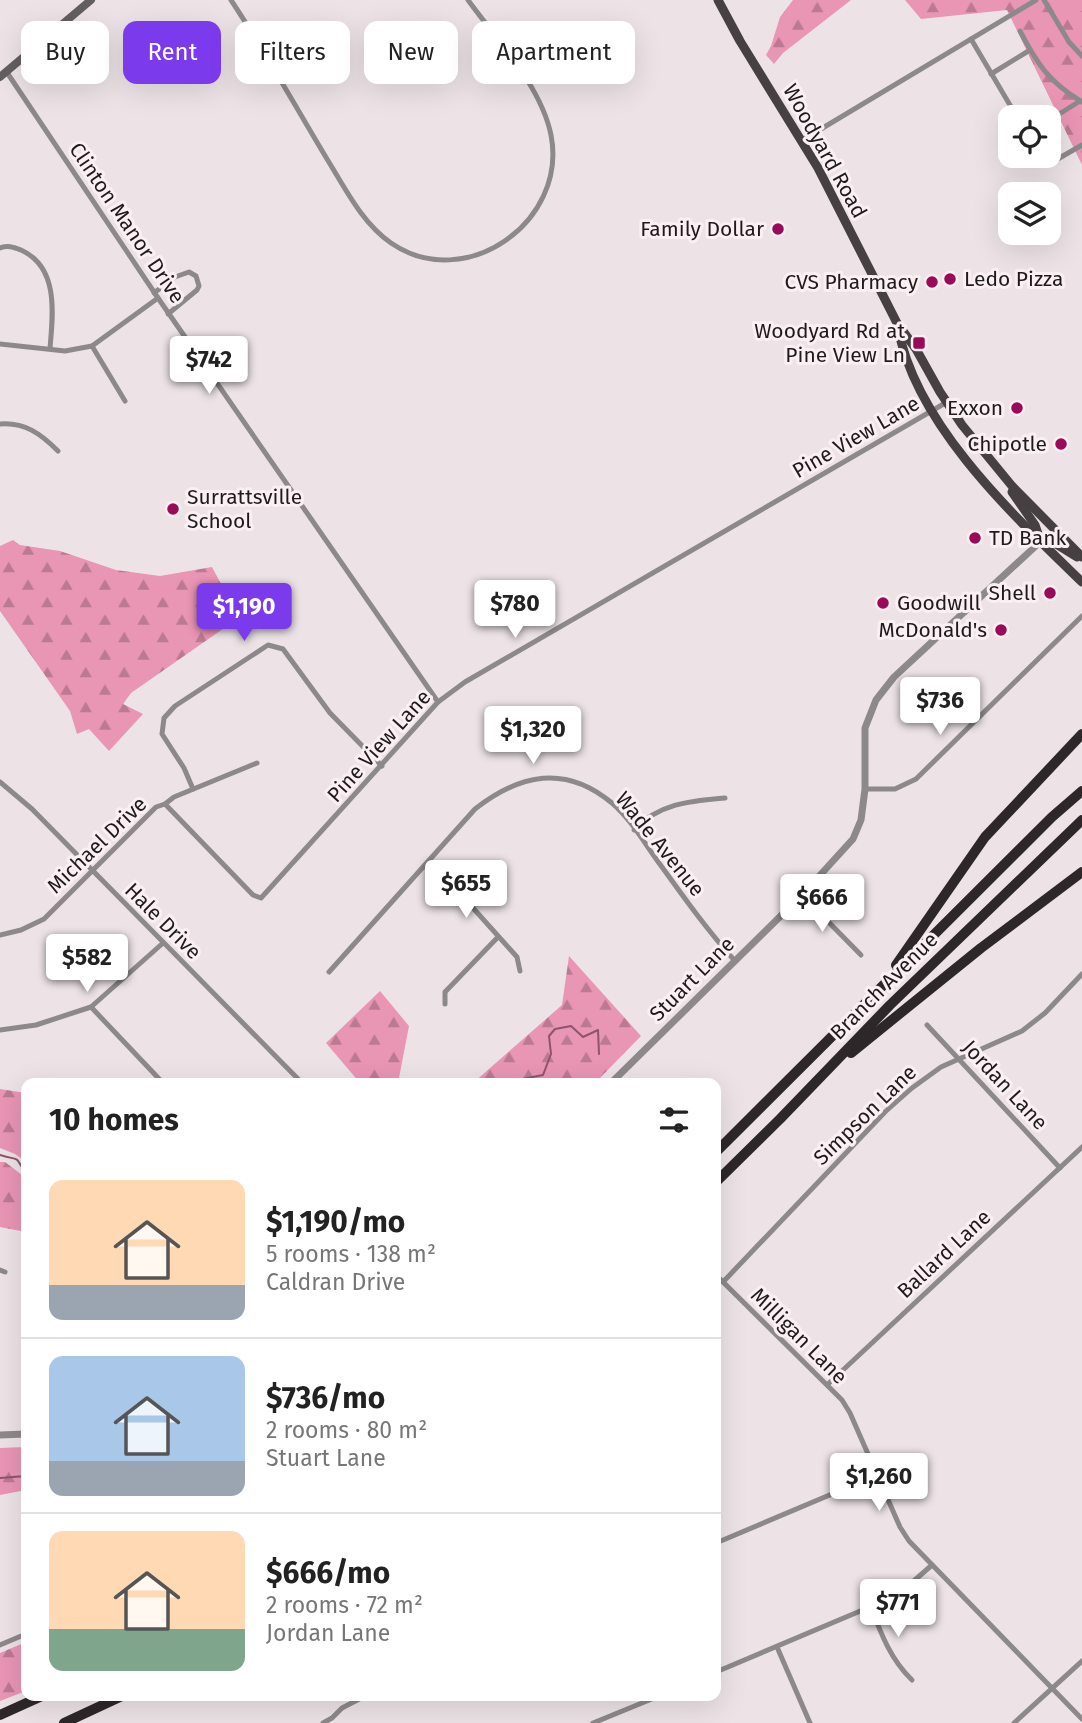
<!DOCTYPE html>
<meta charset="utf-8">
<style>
:root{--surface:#fff;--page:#f2f2f2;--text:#222;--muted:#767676;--line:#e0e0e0;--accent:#7c3aed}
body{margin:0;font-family:"Fira Sans",sans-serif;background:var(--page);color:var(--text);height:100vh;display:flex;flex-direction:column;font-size:26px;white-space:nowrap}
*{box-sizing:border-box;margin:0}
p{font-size:23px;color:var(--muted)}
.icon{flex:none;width:38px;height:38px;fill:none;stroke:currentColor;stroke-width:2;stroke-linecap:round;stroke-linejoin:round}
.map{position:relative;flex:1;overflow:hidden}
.drawer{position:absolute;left:21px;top:1078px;width:700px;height:623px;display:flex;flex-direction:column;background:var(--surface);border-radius:14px;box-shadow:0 7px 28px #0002}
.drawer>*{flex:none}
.top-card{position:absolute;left:21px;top:21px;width:700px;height:63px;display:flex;gap:14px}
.tools{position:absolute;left:998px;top:105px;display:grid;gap:14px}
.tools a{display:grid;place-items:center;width:63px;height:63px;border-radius:14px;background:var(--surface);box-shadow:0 7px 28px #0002;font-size:35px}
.price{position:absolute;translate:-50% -60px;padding:0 16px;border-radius:7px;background:#fff;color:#222;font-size:23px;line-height:46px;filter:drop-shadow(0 2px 4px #0008)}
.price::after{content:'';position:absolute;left:50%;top:42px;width:21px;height:16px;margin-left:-10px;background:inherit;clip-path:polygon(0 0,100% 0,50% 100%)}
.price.current{background:var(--accent);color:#fff}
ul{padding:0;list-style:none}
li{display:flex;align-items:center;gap:21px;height:175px;padding:0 28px}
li+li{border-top:2px solid var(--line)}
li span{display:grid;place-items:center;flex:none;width:196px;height:140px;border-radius:14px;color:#555}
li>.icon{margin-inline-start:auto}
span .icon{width:84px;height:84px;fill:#fffc;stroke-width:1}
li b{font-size:30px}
h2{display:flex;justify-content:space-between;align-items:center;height:84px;padding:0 28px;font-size:30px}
.chip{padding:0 24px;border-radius:14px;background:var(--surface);box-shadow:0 7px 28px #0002;font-size:24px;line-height:63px}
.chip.current{background:var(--accent);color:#fff}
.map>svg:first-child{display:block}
.forest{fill:url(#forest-firs)}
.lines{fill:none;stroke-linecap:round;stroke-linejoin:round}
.stream{stroke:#8e546a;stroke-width:2}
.minor{stroke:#8d898b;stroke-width:5}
.tertiary{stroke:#8d898b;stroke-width:7}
.secondary{stroke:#635e60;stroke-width:8}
.primary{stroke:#464042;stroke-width:9}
.motorway{stroke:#2e2729;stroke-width:10}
.poi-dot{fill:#9b0959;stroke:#faf0f3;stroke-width:2.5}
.labels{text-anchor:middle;stroke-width:6;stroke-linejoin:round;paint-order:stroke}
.street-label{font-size:21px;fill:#1f1b1c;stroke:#faf0f3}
.poi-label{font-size:21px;fill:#1f1b1c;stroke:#faf0f3;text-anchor:end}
</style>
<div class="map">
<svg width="1082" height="1723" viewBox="0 0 1082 1723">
<defs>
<pattern id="forest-firs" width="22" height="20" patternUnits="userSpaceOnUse" patternTransform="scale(1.75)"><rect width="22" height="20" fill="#e995b4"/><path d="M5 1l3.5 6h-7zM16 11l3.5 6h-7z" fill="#bc7992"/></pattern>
</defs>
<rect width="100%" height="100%" fill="#ede3e6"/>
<!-- forest -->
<g class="forest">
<path d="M793,0H851L783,53L774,64L766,55L771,46L780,17Z"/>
<path d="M905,0H1082V165L1007,10L921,19Z"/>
<path d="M13,540L20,545L60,551L116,570L160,576L212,567L221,584L234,592L240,617L131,693L123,704L143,714L109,751L89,729L77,734L70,711L0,611V546Z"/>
<path d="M569,956L641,1036L595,1083H473L562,1005Z"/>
<path d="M380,991L409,1026L399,1078L402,1083H360L326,1043Z"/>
<path d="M0,1089L26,1093V1162L15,1154L0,1148Z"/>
<path d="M0,1162H5L26,1178V1232L0,1227Z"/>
<path d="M26,1447V1490L0,1495V1448Z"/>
<path d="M26,1642V1691L0,1701V1653Z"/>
</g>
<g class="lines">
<!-- stream -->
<g class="stream">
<path d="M501,1083L543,1075L551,1054L549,1036L555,1029L571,1026L583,1037L598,1030L599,1054"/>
<path d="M0,1155C22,1162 13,1153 26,1174"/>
<path d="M0,1478L26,1476"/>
</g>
<!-- minor -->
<g class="minor">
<path d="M231,0C265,51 295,106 327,159C345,188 362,223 391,243C465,294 568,222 551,135C541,86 497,40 468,0"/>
<path d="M1044,0L1069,42L1082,56"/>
<path d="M1020,31C1037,64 1049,82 1082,102"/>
<path d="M971,39L1017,117"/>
<path d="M6,71L158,298L438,702"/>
<path d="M991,74L1030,50"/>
<path d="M1048,121L1080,101"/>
<path d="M801,141L1036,0"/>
<path d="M1039,156L1043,161L1049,164L1082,145"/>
<path d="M0,248C8,245 13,247 21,250C59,267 53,314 50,348"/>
<path d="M154,293L175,277L189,272L196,276L199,286L197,290L168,314"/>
<path d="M0,344L65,351L92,346L158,298"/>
<path d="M92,346L125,401"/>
<path d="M0,424C25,422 41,434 58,451"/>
<path d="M0,782L32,809L302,1083"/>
<path d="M193,789L184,768L162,734L164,718L175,706L268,645L283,649L330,713L382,766"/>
<path d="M865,789H895L916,779L1082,616"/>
<path d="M165,804L253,895L261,898L438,702L465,682L947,402"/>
<path d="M634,830C659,803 691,801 725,798"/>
<path d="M430,860L517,957L520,971"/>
<path d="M802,895L861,955"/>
<path d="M0,935L21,930L44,919L156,807L165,804L174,797L257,763"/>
<path d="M329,972L475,809C520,774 565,764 612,803C632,820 646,846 662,867C685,899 708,931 735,961"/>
<path d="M445,1004V992L498,937"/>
<path d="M91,1007L163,1083"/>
<path d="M927,1025L1060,1168"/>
<path d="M0,1030L36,1025L91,1007L163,943"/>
<path d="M0,1270L5,1272"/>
<path d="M716,1275L842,1400L850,1413L900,1527L909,1541L1082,1719"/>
<path d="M723,1282L886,1111L912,1088L941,1067L1022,1031L1045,1013L1082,974"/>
<path d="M828,1384L1082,1147"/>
<path d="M716,1543L877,1475"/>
<path d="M871,1607C881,1634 891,1660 912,1680"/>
<path d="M0,1645L26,1634"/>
<path d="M777,1647L810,1723"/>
<path d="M716,1672L884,1601L908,1586L932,1565"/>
<path d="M323,1723L332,1718L342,1708L365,1696"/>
<path d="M593,1723L659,1696"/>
<path d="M1014,1723L1082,1661"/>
</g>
<!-- tertiary -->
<g class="tertiary">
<path d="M611,1083L802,895L853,839L861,820L865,789V728L876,700L894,677L1040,542"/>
<path d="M0,1435L26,1434"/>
</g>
<!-- secondary -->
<path class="secondary" d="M0,77L91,0"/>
<!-- primary -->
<g class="primary">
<path d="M718,0L740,41L818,168L897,323L916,349L940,392L962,425L1012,486L1082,557"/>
<path d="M898,328C916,425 1013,515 1082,582"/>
<path d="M1012,492L1035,525L1039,537"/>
<path d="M1040,542L1056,544L1077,557"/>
</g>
<!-- motorway -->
<g class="motorway">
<path d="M896,965L985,837L1082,734"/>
<path d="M851,1053L981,948L1082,872"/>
<path d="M716,1152L1052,817L1082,791"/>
<path d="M716,1182L780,1119L890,1005L1082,820"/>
<path d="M0,1715L42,1696"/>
<path d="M64,1723L122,1696"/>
</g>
</g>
<!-- markers -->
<g class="poi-dot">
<circle cx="778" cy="229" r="7"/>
<circle cx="950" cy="279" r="7"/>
<circle cx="932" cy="282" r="7"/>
<rect x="912" y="336" width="14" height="14" rx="3.5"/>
<circle cx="1017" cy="408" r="7"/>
<circle cx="1061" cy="444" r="7"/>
<circle cx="173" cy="509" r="7"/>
<circle cx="975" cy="538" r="7"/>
<circle cx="1050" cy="593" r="7"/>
<circle cx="883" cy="603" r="7"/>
<circle cx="1001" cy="630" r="7"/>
</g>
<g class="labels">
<!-- street labels -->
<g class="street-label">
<text transform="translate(825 151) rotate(61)" y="7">Woodyard Road</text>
<text transform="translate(127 223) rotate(56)" y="7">Clinton Manor Drive</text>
<text transform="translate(856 437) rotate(-30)" y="7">Pine View Lane</text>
<text transform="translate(379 746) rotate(-48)" y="7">Pine View Lane</text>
<text transform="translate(660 844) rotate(51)" y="7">Wade Avenue</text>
<text transform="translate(97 845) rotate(-44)" y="7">Michael Drive</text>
<text transform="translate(163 921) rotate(45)" y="7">Hale Drive</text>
<text transform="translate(692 979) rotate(-45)" y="7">Stuart Lane</text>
<text transform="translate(884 986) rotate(-45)" y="7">Branch Avenue</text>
<text transform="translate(1005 1085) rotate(47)" y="7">Jordan Lane</text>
<text transform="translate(865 1115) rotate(-44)" y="7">Simpson Lane</text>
<text transform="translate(944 1254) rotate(-43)" y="7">Ballard Lane</text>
<text transform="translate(799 1336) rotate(45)" y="7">Milligan Lane</text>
</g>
<!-- poi labels -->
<g class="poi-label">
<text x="764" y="236">Family Dollar</text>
<text x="964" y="286" text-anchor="start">Ledo Pizza</text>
<text x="918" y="289">CVS Pharmacy</text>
<text x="905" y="338">Woodyard Rd at<tspan x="905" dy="24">Pine View Ln</tspan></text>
<text x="1003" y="415">Exxon</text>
<text x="1047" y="451">Chipotle</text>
<text x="187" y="504" text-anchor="start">Surrattsville<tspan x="187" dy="24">School</tspan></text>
<text x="989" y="545" text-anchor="start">TD Bank</text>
<text x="1036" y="600">Shell</text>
<text x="897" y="610" text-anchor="start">Goodwill</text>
<text x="987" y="637">McDonald's</text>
</g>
</g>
</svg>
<div class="tools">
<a><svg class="icon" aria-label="locate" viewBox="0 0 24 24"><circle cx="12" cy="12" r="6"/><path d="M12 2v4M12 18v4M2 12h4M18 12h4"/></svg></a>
<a><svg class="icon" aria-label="layers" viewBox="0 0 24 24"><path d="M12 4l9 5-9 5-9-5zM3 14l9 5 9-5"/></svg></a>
</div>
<b class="price" style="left:209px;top:396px">$742</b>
<b class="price" style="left:515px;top:640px">$780</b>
<b class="price current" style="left:244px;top:643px">$1,190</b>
<b class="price" style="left:940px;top:737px">$736</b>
<b class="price" style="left:533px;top:766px">$1,320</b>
<b class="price" style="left:466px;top:920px">$655</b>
<b class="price" style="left:822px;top:934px">$666</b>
<b class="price" style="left:87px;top:994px">$582</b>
<b class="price" style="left:879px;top:1513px">$1,260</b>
<b class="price" style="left:898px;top:1639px">$771</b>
<div class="top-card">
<a class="chip">Buy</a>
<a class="chip current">Rent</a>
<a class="chip">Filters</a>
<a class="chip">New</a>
<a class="chip">Apartment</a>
</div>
<section class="drawer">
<h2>10 homes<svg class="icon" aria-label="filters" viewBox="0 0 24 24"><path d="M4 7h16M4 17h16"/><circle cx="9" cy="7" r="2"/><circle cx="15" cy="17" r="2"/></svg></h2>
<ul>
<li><span style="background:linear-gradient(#ffd9b3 75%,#9aa5b1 0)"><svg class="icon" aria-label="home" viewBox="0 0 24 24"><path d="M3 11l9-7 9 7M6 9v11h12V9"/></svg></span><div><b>$1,190/mo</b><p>5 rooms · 138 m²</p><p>Caldran Drive</p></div></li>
<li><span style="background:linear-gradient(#a9c7e8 75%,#9aa5b1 0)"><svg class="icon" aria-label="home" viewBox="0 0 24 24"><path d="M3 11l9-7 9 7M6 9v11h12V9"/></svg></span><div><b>$736/mo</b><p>2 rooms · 80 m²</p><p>Stuart Lane</p></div></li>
<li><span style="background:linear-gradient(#ffd9b3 70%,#7fa58c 0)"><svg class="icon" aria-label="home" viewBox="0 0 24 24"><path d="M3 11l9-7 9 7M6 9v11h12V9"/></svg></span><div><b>$666/mo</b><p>2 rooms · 72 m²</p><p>Jordan Lane</p></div></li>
</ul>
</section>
</div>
